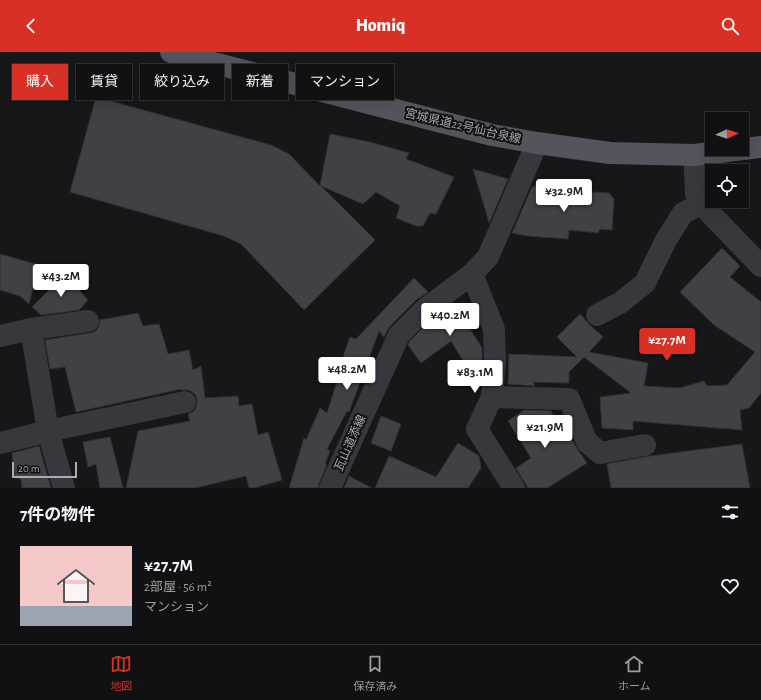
<!DOCTYPE html>
<html lang="ja">
<meta charset="utf-8">
<style>
:root{--surface:#111012;--page:#1e1e20;--text:#f1f3f6;--muted:#9c9d9f;--line:#303032;--accent:#d93025}
body{margin:0;font-family:"Alegreya Sans","Noto Sans JP",sans-serif;background:var(--page);color:var(--text);height:100vh;display:flex;flex-direction:column;font-size:15px;white-space:nowrap}
*{box-sizing:border-box;margin:0}
p{font-size:13px;color:var(--muted)}
.icon{flex:none;width:22px;height:22px;fill:none;stroke:currentColor;stroke-width:2;stroke-linecap:round;stroke-linejoin:round}
.map{position:relative;height:436px;overflow:hidden}
.side{display:flex;flex-direction:column;background:var(--surface);flex:1}
.side>*{flex:none}
.top-card{position:absolute;left:12px;top:12px;width:400px;height:36px;display:flex;gap:8px}
.needle{width:26px;rotate:87deg}
.tools{position:absolute;left:705px;top:60px;display:grid;gap:8px}
.tools a{display:grid;place-items:center;width:44px;height:44px;border-radius:0px;background:var(--surface);box-shadow:0 4px 16px #0002,0 0 0 1px var(--line);font-size:20px}
.scale{position:absolute;left:12px;bottom:10px;width:65px;box-sizing:border-box;padding-left:4px;border:2px solid #a8acb8;border-top:0;font-size:11px;line-height:14px;white-space:nowrap;color:#a8acb8;-webkit-text-stroke:3px #121113;paint-order:stroke}
.price{position:absolute;translate:-50% -34px;padding:0 9px;border-radius:4px;background:#fff;color:#222;font-size:13px;line-height:26px;filter:drop-shadow(0 1px 2px #0008)}
.price::after{content:'';position:absolute;left:50%;top:24px;width:12px;height:9px;margin-left:-6px;background:inherit;clip-path:polygon(0 0,100% 0,50% 100%)}
.price.selected{background:var(--accent);color:#fff}
ul{padding:0;list-style:none}
li{display:flex;align-items:center;gap:12px;height:100px;padding:0 20px}
li+li{border-top:1px solid var(--line)}
li span{display:grid;place-items:center;flex:none;width:112px;height:80px;border-radius:0px;color:#555}
li>.icon{margin-inline-start:auto}
span .icon{width:48px;height:48px;fill:#fffc;stroke-width:1}
li b{font-size:17px}
h2{display:flex;justify-content:space-between;align-items:center;height:48px;padding:0 20px;font-size:17px}
.tag{padding:0 14px;border-radius:0px;background:var(--surface);box-shadow:0 4px 16px #0002,0 0 0 1px var(--line);font-size:14px;line-height:36px}
.tag.selected{background:var(--accent);color:#fff}
header{display:flex;justify-content:space-between;align-items:center;height:52px;padding:0 20px;background:var(--accent);color:#fff;font-size:18px;font-weight:800}
.tab-bar{display:flex;justify-content:space-around;align-items:center;height:56px;border-top:1px solid var(--line);background:var(--surface);font-size:11px;color:var(--muted)}
.tab-bar a{display:grid;justify-items:center;gap:2px}
.tab-bar .selected{color:var(--accent)}
.map>svg:first-child{display:block}
.building{fill:#414145;stroke:#313034}
.lines{fill:none;stroke-linecap:round;stroke-linejoin:round}
.minor{stroke:#37383d;stroke-width:22}
.major{stroke:#53545c;stroke-width:22}
.labels{text-anchor:middle;stroke-width:4;stroke-linejoin:round;paint-order:stroke}
.street-label{font-size:12px;fill:#a8acb8;stroke:#121113}
</style>
<header><svg class="icon" aria-label="back" viewBox="0 0 24 24"><path d="M15 5l-7 7 7 7"/></svg>Homiq<svg class="icon" aria-label="search" viewBox="0 0 24 24"><circle cx="10" cy="10" r="6"/><path d="M15 15l6 6"/></svg></header>
<div class="map">
<svg width="761" height="436" viewBox="0 0 761 436">
<rect width="100%" height="100%" fill="#171618"/>
<!-- building -->
<g class="building">
<path d="M96,45L271,93L289,102L320,134L330,82L370,90L409,101L406,107L454,125L436,162L430,161L423,174H416L396,166L400,154L376,140L363,152L321,134L375,188L304,258L241,192L224,184L70,140Z"/>
<path d="M473,117L508,127L489,171L486,160Z"/>
<path d="M540,133L574,139L609,141L614,147L612,178L600,177L598,181L569,178L568,187L528,184L512,181L532,135Z"/>
<path d="M722,196L740,214L730,225L761,250V341L749,356L740,358L742,378L633,369V378L602,376L600,345L631,341L584,305L569,320V331L533,330L535,334L508,332L509,302L577,305L557,285L580,262L590,273L603,285L589,300L648,311L644,334L680,336L704,329L707,334L727,333L755,300L714,273L680,240Z"/>
<path d="M0,202L39,213L29,252L20,244L0,238Z"/>
<path d="M65,222L88,248L79,258L41,263L32,255Z"/>
<path d="M414,226L428,240L416,248L390,274L384,285L379,279L349,360L347,359L327,397L330,399L325,412L327,413L319,431L318,436H289L304,386L306,388L320,356L327,361L341,317L339,316L350,285L356,287Z"/>
<path d="M466,252L478,273L470,277L482,296V312L470,320L451,289L421,311L408,293L409,290L433,266L445,258L449,262Z"/>
<path d="M138,261L143,274L159,272L168,302L189,298L193,318L201,314L205,346L238,344L239,354L252,352L258,383L268,380L282,428L254,436H249L246,424L195,436H126L138,379L190,369L188,362L194,359L197,353V347L195,342L189,338H181V337L76,360L65,315L50,317L45,288L90,281L96,279L99,274L100,268Z"/>
<path d="M524,358L551,359L567,385L569,383L576,395L587,411L547,436H528L516,416L531,406L508,369Z"/>
<path d="M381,364L401,372L391,399L371,391Z"/>
<path d="M110,385L123,436H100L96,412L88,415L83,390Z"/>
<path d="M458,391L479,404L481,416L468,436H375L389,404L436,425Z"/>
<path d="M742,392L750,436H611L607,412L650,404Z"/>
<path d="M39,394L51,436H22L21,427L15,425L12,401Z"/>
<path d="M349,424L372,436H344Z"/>
</g>
<g class="lines">
<!-- minor -->
<g class="minor">
<path d="M694,103L696,141L701,152L761,214"/>
<path d="M472,222L494,277L495,310L492,345L477,377L514,436"/>
<path d="M597,263L620,251L645,231L666,188L683,161L701,152"/>
<path d="M31,277L48,379L64,436"/>
<path d="M0,284L31,277L88,269"/>
<path d="M492,345L569,347L587,390L600,401L645,393"/>
<path d="M0,391L48,379L185,350"/>
<path d="M330,436L399,283L425,257L472,222L488,205L537,91"/>
</g>
<!-- major -->
<path class="major" d="M171,0L492,83L537,91L610,101L694,103L761,95"/>
</g>
<g class="labels">
<!-- street labels -->
<g class="street-label">
<text transform="translate(463 74) rotate(13)" y="4">宮城県道22号仙台泉線</text>
<text transform="translate(350 391) rotate(-66)" y="4">瓦山道添線</text>
</g>
</g>
</svg>
<div class="tools">
<a><svg class="needle" viewBox="-14 -14 28 28"><path d="M0-13l5 13h-10z" fill="#e53935"/><path d="M0 13l5-13h-10z" fill="#9c9d9f"/></svg></a>
<a><svg class="icon" aria-label="locate" viewBox="0 0 24 24"><circle cx="12" cy="12" r="6"/><path d="M12 2v4M12 18v4M2 12h4M18 12h4"/></svg></a>
</div>
<div class="scale">20 m</div>
<b class="price" style="left:564px;top:161px">¥32.9M</b>
<b class="price" style="left:61px;top:246px">¥43.2M</b>
<b class="price" style="left:450px;top:285px">¥40.2M</b>
<b class="price selected" style="left:667px;top:310px">¥27.7M</b>
<b class="price" style="left:347px;top:339px">¥48.2M</b>
<b class="price" style="left:475px;top:342px">¥83.1M</b>
<b class="price" style="left:545px;top:397px">¥21.9M</b>
<div class="top-card">
<a class="tag selected">購入</a>
<a class="tag">賃貸</a>
<a class="tag">絞り込み</a>
<a class="tag">新着</a>
<a class="tag">マンション</a>
</div>
</div>
<section class="side">
<h2>7件の物件<svg class="icon" aria-label="filters" viewBox="0 0 24 24"><path d="M4 7h16M4 17h16"/><circle cx="9" cy="7" r="2"/><circle cx="15" cy="17" r="2"/></svg></h2>
<ul>
<li><span style="background:linear-gradient(#f6c9c9 75%,#9aa5b1 0)"><svg class="icon" aria-label="home" viewBox="0 0 24 24"><path d="M3 11l9-7 9 7M6 9v11h12V9"/></svg></span><div><b>¥27.7M</b><p>2部屋 · 56 m²</p><p>マンション</p></div><svg class="icon" aria-label="heart" viewBox="0 0 24 24"><path d="M12 20l-8-8c-3-5 5-10 8-4 3-6 11-1 8 4z"/></svg></li>
</ul>
</section>
<nav class="tab-bar">
<a class="selected"><svg class="icon" aria-label="map" viewBox="0 0 24 24"><path d="M3 6l6-2 6 2 6-2v14l-6 2-6-2-6 2zM9 4v14M15 6v14"/></svg>地図</a>
<a><svg class="icon" aria-label="saved" viewBox="0 0 24 24"><path d="M7 4h10v16l-5-4-5 4z"/></svg>保存済み</a>
<a><svg class="icon" aria-label="home" viewBox="0 0 24 24"><path d="M3 11l9-7 9 7M6 9v11h12V9"/></svg>ホーム</a>
</nav>
